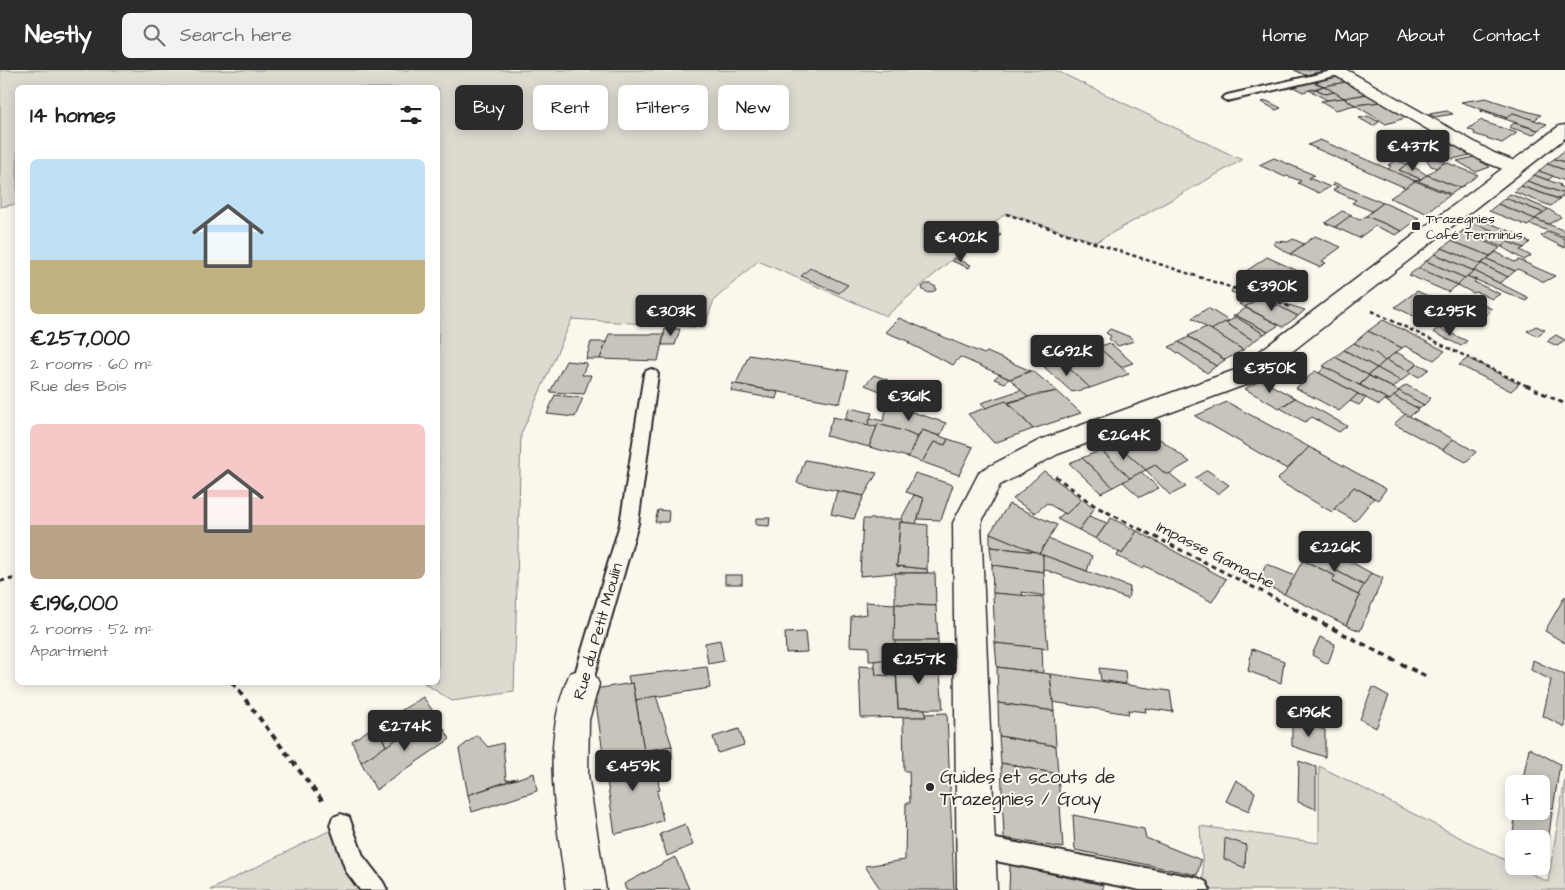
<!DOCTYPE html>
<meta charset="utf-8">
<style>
:root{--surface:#fff;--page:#f2f2f2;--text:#222;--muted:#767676;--accent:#2b2b2b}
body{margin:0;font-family:"Architects Daughter",sans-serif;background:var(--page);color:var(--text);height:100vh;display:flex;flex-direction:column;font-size:19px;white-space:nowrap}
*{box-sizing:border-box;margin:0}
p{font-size:16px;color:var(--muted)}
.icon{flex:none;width:28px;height:28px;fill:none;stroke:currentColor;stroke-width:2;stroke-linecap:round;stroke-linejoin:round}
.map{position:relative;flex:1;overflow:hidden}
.sheet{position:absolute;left:15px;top:15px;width:425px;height:600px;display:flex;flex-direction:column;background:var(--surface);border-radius:8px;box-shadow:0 2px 12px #0003}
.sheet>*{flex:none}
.guide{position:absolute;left:455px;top:15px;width:475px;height:45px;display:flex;gap:10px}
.controls{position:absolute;left:1505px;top:705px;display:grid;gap:10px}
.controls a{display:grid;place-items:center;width:45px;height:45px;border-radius:8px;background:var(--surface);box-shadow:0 2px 12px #0003;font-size:25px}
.price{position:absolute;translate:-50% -42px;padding:0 11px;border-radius:5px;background:var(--accent);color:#fff;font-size:16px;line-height:32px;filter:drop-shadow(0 1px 2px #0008)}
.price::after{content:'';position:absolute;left:50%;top:30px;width:15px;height:11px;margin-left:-8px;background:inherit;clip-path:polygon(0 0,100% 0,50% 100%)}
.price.on{background:#222;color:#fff}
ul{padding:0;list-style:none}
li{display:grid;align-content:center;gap:10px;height:265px;padding:0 15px}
li span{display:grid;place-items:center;height:155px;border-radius:8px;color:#555}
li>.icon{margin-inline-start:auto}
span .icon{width:90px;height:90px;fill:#fffc;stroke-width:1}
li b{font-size:21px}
h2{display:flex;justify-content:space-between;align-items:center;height:60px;padding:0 15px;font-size:21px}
.tag{padding:0 18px;border-radius:8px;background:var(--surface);box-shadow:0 2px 12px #0003;font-size:18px;line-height:45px}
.tag.on{background:var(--accent);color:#fff}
header{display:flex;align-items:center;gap:30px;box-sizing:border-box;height:70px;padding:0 25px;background:var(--accent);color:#fff}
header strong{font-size:24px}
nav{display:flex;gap:28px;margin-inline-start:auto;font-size:18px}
.search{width:350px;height:45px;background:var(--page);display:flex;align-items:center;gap:12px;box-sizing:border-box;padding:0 18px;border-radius:8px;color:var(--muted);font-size:19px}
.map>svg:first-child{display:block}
.green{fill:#dddad0;stroke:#84827e}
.building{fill:#c7c4bc;stroke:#2b2b2b}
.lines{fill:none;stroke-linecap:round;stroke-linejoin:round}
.service-casing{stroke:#2b2b2b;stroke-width:4}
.minor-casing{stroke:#2b2b2b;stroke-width:3}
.tertiary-casing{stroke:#2b2b2b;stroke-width:3}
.path-far2{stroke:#2b2b2b;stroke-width:2.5;stroke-dasharray:4 3;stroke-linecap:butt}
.path-far1{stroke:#2b2b2b;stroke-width:3;stroke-dasharray:5 4;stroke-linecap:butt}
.path{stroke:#2b2b2b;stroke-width:4;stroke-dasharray:6 5;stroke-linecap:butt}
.service{fill:#fbf7ec;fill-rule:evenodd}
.minor{fill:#fbf7ec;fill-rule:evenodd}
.tertiary{fill:#fbf7ec;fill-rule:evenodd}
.poi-dot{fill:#2b2b2b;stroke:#fbf7ec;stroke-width:2}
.labels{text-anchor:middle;stroke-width:4;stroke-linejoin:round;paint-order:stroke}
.far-poi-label{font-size:14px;fill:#2b2b2b;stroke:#fbf7ec;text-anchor:start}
.street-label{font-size:16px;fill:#2b2b2b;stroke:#fbf7ec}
.near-poi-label{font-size:19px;fill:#2b2b2b;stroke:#fbf7ec;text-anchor:start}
</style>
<header>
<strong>Nestly</strong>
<div class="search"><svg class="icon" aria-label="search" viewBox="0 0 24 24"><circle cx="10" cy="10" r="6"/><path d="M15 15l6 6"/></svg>Search here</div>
<nav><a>Home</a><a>Map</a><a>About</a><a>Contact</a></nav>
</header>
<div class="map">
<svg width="1565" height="820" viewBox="0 0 1565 820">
<rect width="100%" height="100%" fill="#fbf7ec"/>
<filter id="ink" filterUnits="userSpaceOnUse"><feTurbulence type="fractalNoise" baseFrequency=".02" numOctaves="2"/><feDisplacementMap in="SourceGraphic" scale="10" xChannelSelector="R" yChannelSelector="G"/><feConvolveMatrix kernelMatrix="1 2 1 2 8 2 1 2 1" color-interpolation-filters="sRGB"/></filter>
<g filter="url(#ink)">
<!-- green -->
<g class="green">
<path d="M0,0H1055L1242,90L1096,172L1006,143L886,246L758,191L714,230L704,258L572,249L521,364L514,622L452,631L424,613L438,612V18H18L17,134L0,137Z"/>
<path d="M1319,696L1548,812L1565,709V820H1204L1200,756L1319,773Z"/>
<path d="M341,755L375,820H210Z"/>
</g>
<!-- building -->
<g class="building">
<path d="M1294,0H1325L1326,1L1305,5Z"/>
<path d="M1334,6L1346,12L1324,16L1313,11Z"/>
<path d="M1312,12L1324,16L1303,22L1293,17Z"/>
<path d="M1346,12L1356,17L1368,24L1344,28L1324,16Z"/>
<path d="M1324,16L1334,22L1326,24L1316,19Z"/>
<path d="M1316,19L1326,24L1334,22L1344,28L1327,30L1309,20Z"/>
<path d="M1368,24L1381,32L1355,35L1344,28Z"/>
<path d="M1343,28L1355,35L1336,40L1321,31Z"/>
<path d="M1486,28L1519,39L1541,45L1534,50L1513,43L1507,48L1461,32Z"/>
<path d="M1267,31L1281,38L1276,40L1262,32Z"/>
<path d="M1381,32L1408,47L1386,54L1355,35Z"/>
<path d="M1483,40L1507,48L1505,49L1480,41Z"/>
<path d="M1447,41L1453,44L1435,47L1429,44Z"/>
<path d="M1513,43L1534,50L1547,54L1538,60L1505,49Z"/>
<path d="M1368,46L1379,52L1373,56L1359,48Z"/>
<path d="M1481,50L1484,52L1517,63L1502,73L1474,64L1475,62L1468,59Z"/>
<path d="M1514,53L1538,60L1533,65L1509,57Z"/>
<path d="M1320,70L1400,104L1415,111L1406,118L1308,75Z"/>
<path d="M1453,75L1470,85L1453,89L1435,78Z"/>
<path d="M1565,80V92L1554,89Z"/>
<path d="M1432,87L1445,92L1437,98L1431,96L1427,90Z"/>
<path d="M1474,87L1490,97L1476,102L1457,91Z"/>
<path d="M1274,88L1314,105L1309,108L1330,117L1319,123L1298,113L1301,111L1287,106L1285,107L1259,95Z"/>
<path d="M1554,89L1565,92V100L1547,94Z"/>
<path d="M1396,90L1407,94L1399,100L1421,109L1415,111L1388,99L1391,96L1388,95Z"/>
<path d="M1445,92L1478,105L1460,118L1427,105Z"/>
<path d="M1407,94L1419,100L1427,105L1421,109L1399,100Z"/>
<path d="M1547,94L1565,100V111L1539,101Z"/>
<path d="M1539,101L1553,106L1548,110L1534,105Z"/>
<path d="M1427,105L1460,118L1451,124L1418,111Z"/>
<path d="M1534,105L1561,115L1559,116L1565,118V124L1527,111Z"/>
<path d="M1415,111L1450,125L1426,143L1390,128Z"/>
<path d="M1527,111L1565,124L1559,129L1521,116Z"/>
<path d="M1335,113L1366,126L1383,133L1372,141L1352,133L1356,130L1333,120L1338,117L1332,115Z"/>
<path d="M1521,116L1558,129H1559L1551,136L1514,122Z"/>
<path d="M1510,124L1548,139L1544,143L1505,128Z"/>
<path d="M1505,128L1544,143L1535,149L1498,134Z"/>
<path d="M1383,133H1384L1419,148L1402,161L1366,146Z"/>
<path d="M1498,134L1535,149L1528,156L1489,141Z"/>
<path d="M1548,139L1561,147L1549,154L1535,149Z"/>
<path d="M1342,141L1352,145L1335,157L1325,153Z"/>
<path d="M1350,146L1360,150L1366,146L1402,161L1396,165L1375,156L1359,168L1335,157Z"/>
<path d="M1479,149L1517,164L1515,166L1530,172L1524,178L1508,172L1512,168L1473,153Z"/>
<path d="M1535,149L1565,161V167L1530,154Z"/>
<path d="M1473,153L1512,168L1502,177L1462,161Z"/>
<path d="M992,162L1001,165L995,170L987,167Z"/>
<path d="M1461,162L1500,178L1490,186L1451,171Z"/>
<path d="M1547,162L1565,169V178L1541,166Z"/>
<path d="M1315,166L1341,177L1322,191L1326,193L1319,197L1290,184Z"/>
<path d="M1293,169L1304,174L1290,184L1273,174L1276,171L1288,172Z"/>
<path d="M1451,171L1490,186L1481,194L1442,178Z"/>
<path d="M1508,172L1524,178L1520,180L1531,186L1524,190L1502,177Z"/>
<path d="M1442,178L1481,194L1474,201L1435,184Z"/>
<path d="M1496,182L1514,192L1519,190L1555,206L1544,212L1518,199L1515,201L1487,189Z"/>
<path d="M1435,184L1474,201L1465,208L1426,191Z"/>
<path d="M1267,187L1300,202L1277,218L1245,202Z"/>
<path d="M954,188L971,195L969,198L952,191Z"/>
<path d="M1487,189L1496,193L1515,201L1508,207L1482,194Z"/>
<path d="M1426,191L1465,208L1458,215L1418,198Z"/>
<path d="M1481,194H1482L1508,207L1499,213L1474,201Z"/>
<path d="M810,198L848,215L839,223L801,206Z"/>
<path d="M1418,198L1458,215L1448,222L1409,205Z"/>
<path d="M1474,201L1495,211L1529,228L1526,231L1467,206Z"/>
<path d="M1467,206L1476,210L1474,212L1500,224L1492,229L1477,222L1473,223L1458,215Z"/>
<path d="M926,214H930L936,217V220L929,223L923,220L922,217Z"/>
<path d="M1233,217L1252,223L1261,227L1245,237L1239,234L1248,228L1231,222Z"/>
<path d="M1417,221L1467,244L1456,252L1443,246L1432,255L1395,237Z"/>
<path d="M1464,226L1492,239L1486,245L1457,232Z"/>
<path d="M1261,227L1269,231L1298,246L1283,257L1245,237Z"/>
<path d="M1270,229L1305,240L1298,246L1269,231Z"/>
<path d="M1208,238L1229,251L1211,260L1192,248Z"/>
<path d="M1246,238L1279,255L1268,262L1235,245Z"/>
<path d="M1235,245L1268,262L1264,264L1233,246Z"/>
<path d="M1236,247L1264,264L1254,271L1226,253Z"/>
<path d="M899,248L984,284L987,282L1031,301L1010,309L960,287L953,295L908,273L910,272L885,262Z"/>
<path d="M1383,250L1445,281L1434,290L1405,276L1402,278L1368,261Z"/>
<path d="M1225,252L1226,253L1254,271L1243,280L1211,260Z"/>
<path d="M1536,256L1545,260L1537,266L1527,261Z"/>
<path d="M1206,257L1210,259L1243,280L1225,290L1188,266Z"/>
<path d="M1439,258L1467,271L1461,276L1433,262Z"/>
<path d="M665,259H680L675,275H662Z"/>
<path d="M1110,259L1130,267L1134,271L1118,276L1109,269L1111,266L1106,263Z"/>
<path d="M1368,261L1402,278L1385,291L1354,273Z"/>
<path d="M609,264H664L658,291L600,289Z"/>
<path d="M1556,265L1565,270V271L1557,276L1547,271Z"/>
<path d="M1189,267L1225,290L1216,296L1179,272Z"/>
<path d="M591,272H606L600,289H586Z"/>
<path d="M1179,272L1216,296L1207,303L1169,277Z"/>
<path d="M1110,273L1133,293L1121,297L1098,277Z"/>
<path d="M1354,273L1377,284L1385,291L1377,298L1344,280Z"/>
<path d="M1098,277L1129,304L1090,318L1060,290Z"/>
<path d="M1344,280L1377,298L1368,305L1335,287Z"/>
<path d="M1396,282L1418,294L1408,301L1386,290Z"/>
<path d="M749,285L848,301L840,333L736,314Z"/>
<path d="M1335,287L1368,305L1369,306L1359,315L1323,296Z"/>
<path d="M1468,288L1519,314L1511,321L1459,295Z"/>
<path d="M1386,290L1408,301L1411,303L1401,311L1377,298Z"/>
<path d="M566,291L587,293L582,305H591L584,324L550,322Z"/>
<path d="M1061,291L1088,316L1090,318L1072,322L1044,297Z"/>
<path d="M1418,294L1429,299L1419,307L1408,301Z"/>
<path d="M1325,297L1359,315L1390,330H1385L1379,335L1319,303Z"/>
<path d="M1377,298L1401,311L1393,318L1368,305Z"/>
<path d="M1031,301H1033L1057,321L1028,327L1010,309Z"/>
<path d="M1315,301L1319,303L1358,324L1339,341L1296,318Z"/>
<path d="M999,304L1009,309L1005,313L994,309Z"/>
<path d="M874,305L888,310L880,321L865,315Z"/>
<path d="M1369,306L1399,321L1390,330L1360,315Z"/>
<path d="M1261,310L1295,328L1279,338L1245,319Z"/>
<path d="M733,313L736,314L778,322L776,329L731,321Z"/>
<path d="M1406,315L1431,328L1424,335L1398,321Z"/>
<path d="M1021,320L1028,327L986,338L981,333Z"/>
<path d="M1057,321L1081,343L1033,359L1009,333L1038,324H1044Z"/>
<path d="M1399,321L1424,335L1419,339L1394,326Z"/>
<path d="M1358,324L1366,328L1359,335L1350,331Z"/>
<path d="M555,325L583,328L575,347L547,344Z"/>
<path d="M1394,326L1419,339L1409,347L1385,330H1390Z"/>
<path d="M1295,328L1319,340L1347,356L1339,362L1312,347L1305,352L1280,338Z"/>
<path d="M1006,331L1033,359L994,373L968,344Z"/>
<path d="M1227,332L1309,377L1287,399L1195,346Z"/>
<path d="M850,338L872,343L868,355L845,349Z"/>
<path d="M887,338L906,340L946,353L940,366L922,360L917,367L903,361L878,354L877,357L868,355L870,348L883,351Z"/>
<path d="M1405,344L1453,369L1443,380L1394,354Z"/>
<path d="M833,347L877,357L869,377L826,366Z"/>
<path d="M878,354L903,361L917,367L908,387L869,377Z"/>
<path d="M922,360L948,369L945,375L934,372L922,392L908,387Z"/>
<path d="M1152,363L1190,392L1167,405L1155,395L1146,400L1120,377Z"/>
<path d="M948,369L973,377L959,405L922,392L934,372L945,375Z"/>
<path d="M1453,369L1476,382L1466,392L1443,380Z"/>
<path d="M1118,374L1120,377L1146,400L1130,408L1101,380Z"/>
<path d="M1309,377L1386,419L1378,430L1354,417L1332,442L1277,410Z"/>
<path d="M1101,380L1130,408L1113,417L1082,388Z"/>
<path d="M1082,388L1113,417L1101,423L1069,393Z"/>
<path d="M805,390L877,403L864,426L797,413Z"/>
<path d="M1155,395L1167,405L1169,403L1186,417L1170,425L1146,400Z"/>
<path d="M1207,400L1229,415L1218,424L1195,408Z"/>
<path d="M1044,401L1082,429L1066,444L1047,433L1035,443L1013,429Z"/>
<path d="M1141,402L1159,418L1140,427L1123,412Z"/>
<path d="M915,403L953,415L941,450L917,449L924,428L906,422Z"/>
<path d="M1354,417L1374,428L1355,451L1334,439Z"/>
<path d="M837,421L864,426L854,449L831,444Z"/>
<path d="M914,425L924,428L916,454L902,452L901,449Z"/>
<path d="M1082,429L1094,439L1079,460L1057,449L1064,443L1066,444Z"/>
<path d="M1009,434L1057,455L1039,484L990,463Z"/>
<path d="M658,440L669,441L668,452H655Z"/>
<path d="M1089,446L1107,453L1096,469L1079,460Z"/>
<path d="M756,448H770L769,456L756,455Z"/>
<path d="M1111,448L1137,461L1122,484L1096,469Z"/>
<path d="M863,449H902V452H900L897,496L927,499L928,503H895L860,506Z"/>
<path d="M900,452L928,455L927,499L897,496Z"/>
<path d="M1137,461L1226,509L1212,532L1145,496L1143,499L1117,486L1119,482L1122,484Z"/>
<path d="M990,463L1036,482L990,477Z"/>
<path d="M1048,469L1092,486L1087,501L1039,484Z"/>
<path d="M1317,473L1371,503L1365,516L1333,499L1336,495L1312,481Z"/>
<path d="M990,477L1036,482L1043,485L1044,502L992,495Z"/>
<path d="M1312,481L1336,495L1333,499L1365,516L1358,525L1332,512L1335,506L1305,491Z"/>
<path d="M1043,485L1130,517L1128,529L1043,499Z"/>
<path d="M1303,490L1335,506L1332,512L1360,526L1346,555L1284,524Z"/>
<path d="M1266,494L1295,506L1284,524L1259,512Z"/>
<path d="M992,495L1044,502L1045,526L1022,522L1023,526L993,523Z"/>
<path d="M895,503H935L936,536L895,534Z"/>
<path d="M1371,503L1383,508L1360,561L1346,555L1360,526L1358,525Z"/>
<rect x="725" y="505" width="17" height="9"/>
<path d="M993,523L1043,527L1048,579L995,573Z"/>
<path d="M1565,526V573L1545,561Z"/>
<path d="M866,532L895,534L896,590L869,591V577L850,576L851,546L867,544Z"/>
<path d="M895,534L936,536L938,571H894Z"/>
<path d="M805,562L807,582L786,583L785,563Z"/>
<path d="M1320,567L1335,574L1328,594L1312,585Z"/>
<path d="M720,570L724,591L708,594L705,573Z"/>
<path d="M895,571H938L939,592L896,590Z"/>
<path d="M995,573L1042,578L1043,603L997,597Z"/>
<path d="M1252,579L1284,591L1281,613L1248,601Z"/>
<path d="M880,590H896V606L876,605L874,591Z"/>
<path d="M896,590L939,592L943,639H898Z"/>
<path d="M1533,590L1565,605V657L1543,646L1551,610L1531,600Z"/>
<path d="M859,596L875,597L876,605L896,606L898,639H925L926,647L861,648Z"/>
<path d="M707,597L710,618L636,630L633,613L630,614L628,606Z"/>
<path d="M997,597L1050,604L1054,641L998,633Z"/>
<path d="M1099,598L1125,601L1126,614L1101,610Z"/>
<path d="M1050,604L1170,621L1173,642L1145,638L1146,642L1128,640L1129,644L1053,632Z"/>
<path d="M633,613L644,680L604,690L594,619Z"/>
<path d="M1373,617L1389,626L1376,658L1360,649Z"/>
<path d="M656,626L672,676L644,681L636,630Z"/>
<path d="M423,627L435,644L410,661L399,642Z"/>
<path d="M998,633L1054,641L1056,676L999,666Z"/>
<path d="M947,643L954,820H881L865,796L905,790L906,733H910L909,701H904L903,647H926L925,644Z"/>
<path d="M435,644L450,669L376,720L361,692Z"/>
<path d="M401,645L410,661L386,676L379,659Z"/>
<path d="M1292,650L1325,660V687L1292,676Z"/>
<path d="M376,655L386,676L361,692L352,671Z"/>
<path d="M739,659L744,675L718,683L713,667Z"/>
<path d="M477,665L488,677L503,673L506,710L517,708L468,725L459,679Z"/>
<path d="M999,666L1056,676L1058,704L1001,693Z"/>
<path d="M672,676V689L646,694L644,681Z"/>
<path d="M1529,678L1560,694L1553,739L1541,733V714H1522Z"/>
<path d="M644,680L646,694L654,692L660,720L657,721L663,750L645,757L615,764L604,690Z"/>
<path d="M1299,691L1316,697V739L1298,732Z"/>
<path d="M1001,693L1058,704L1063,778L1004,768Z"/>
<path d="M534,703L537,721L472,742L468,725Z"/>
<path d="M1236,710L1255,722L1249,741L1226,731Z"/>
<path d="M1541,736L1552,742L1544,803L1531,796H1541V769H1514V787L1510,785L1516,741H1541Z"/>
<path d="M1073,745L1144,759L1146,768L1201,790L1197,805L1075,780Z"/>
<path d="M685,754L693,775L667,786L660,764Z"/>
<path d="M1225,768L1246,775L1245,798L1224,789Z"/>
<path d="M675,787L689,819L626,820L624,814Z"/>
<path d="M1010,795L1103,815V820H1009Z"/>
</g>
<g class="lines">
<defs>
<g id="service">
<path d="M1336,0H1342L1344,2L1339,5L1227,31L1222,28L1227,25Z"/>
<path d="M651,299L656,301L658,304L638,454L592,614L589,620L582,623L575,620L572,614L620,454L644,304L646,301Z"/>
<path d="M341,744L349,747L363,786L383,812L387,820H360L346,801L330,755L333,747Z"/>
<path d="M976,769H996L1198,808L1206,812L1210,820H1140L996,791H976L968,788L965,780L968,772Z"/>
</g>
<g id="minor">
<path d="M1328,0H1347L1494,83L1520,93L1523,97L1520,101L1514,103L1508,101L1482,91L1331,3Z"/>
<path d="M582,599L594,603L599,614L589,650L588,705L606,820H566C557,749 539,672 570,603Z"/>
</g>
<path id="tertiary" d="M1565,55V68L1253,312L1058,384L1000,415L981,453L997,820H957L953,453L980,401L1040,370L1235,300L1559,56Z"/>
</defs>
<!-- service casing -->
<use href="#service" class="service-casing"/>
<!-- minor casing -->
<use href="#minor" class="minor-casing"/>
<!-- tertiary casing -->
<use href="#tertiary" class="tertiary-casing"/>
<!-- path-far2 -->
<g class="path-far2">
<path d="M1006,144L1291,237"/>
<path d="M1372,241L1529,317"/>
</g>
<!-- path-far1 -->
<g class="path-far1">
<path d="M1526,315L1565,334"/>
<path d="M1055,406L1095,436L1296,539"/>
<path d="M0,511L18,508"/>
</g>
<!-- path -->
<g class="path">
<path d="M1293,538L1425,606"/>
<path d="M232,612L324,733"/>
</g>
<!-- service -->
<use href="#service" class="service"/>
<!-- minor -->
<use href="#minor" class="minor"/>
<!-- tertiary -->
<use href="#tertiary" class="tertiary"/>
</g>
</g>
<!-- markers -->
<g class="poi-dot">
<rect x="1411" y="151" width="10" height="10" rx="2.5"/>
<circle cx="930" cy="717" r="5"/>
</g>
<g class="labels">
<!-- far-poi labels -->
<g class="far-poi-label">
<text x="1426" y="153">Trazegnies<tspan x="1426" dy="16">Café Terminus</tspan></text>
</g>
<!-- street labels -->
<g class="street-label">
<text transform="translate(1216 484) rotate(27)" y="6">Impasse Gamache</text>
<text transform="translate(597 561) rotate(-74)" y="6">Rue du Petit Moulin</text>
</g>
<!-- near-poi labels -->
<g class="near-poi-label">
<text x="940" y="713">Guides et scouts de<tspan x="940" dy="22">Trazegnies / Gouy</tspan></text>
</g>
</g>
</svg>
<div class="controls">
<a>+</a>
<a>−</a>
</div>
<b class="price" style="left:1413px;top:102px">€437K</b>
<b class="price" style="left:961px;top:193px">€402K</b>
<b class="price" style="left:1272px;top:242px">€390K</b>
<b class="price" style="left:671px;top:267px">€303K</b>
<b class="price" style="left:1450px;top:267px">€295K</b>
<b class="price" style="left:1067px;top:307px">€692K</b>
<b class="price" style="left:1270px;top:324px">€350K</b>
<b class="price" style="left:909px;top:352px">€361K</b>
<b class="price" style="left:1124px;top:391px">€264K</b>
<b class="price" style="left:1335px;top:503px">€226K</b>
<b class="price on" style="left:919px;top:615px">€257K</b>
<b class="price" style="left:1309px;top:668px">€196K</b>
<b class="price" style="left:405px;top:682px">€274K</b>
<b class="price" style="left:633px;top:722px">€459K</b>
<div class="guide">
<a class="tag on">Buy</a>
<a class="tag">Rent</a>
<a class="tag">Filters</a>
<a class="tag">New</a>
</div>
<section class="sheet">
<h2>14 homes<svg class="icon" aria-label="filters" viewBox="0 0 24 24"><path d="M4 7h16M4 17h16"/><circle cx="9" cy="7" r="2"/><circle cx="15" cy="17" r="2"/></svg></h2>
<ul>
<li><span style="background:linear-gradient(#bfe0f5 65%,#c2b280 0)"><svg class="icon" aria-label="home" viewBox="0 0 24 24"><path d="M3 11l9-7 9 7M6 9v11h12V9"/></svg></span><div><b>€257,000</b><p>2 rooms · 60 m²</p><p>Rue des Bois</p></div></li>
<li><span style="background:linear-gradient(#f6c9c9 65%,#b9a48a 0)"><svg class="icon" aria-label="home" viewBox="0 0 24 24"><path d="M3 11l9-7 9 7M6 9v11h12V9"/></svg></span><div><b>€196,000</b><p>2 rooms · 52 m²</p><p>Apartment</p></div></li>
</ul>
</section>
</div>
